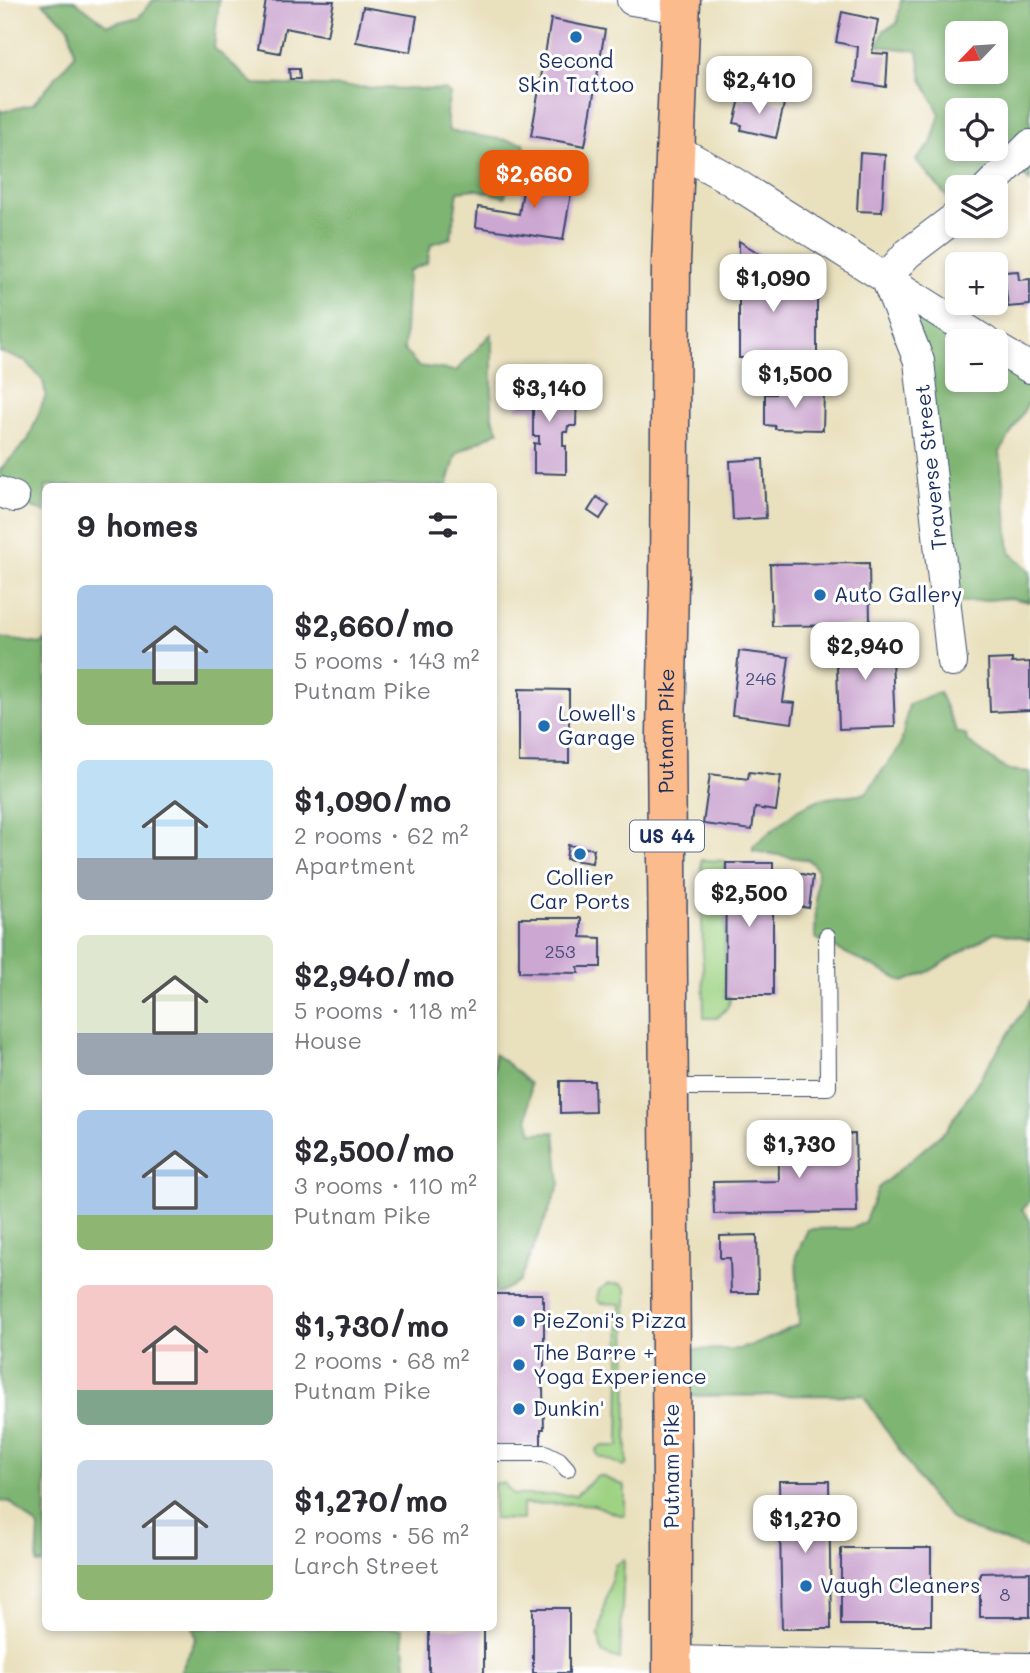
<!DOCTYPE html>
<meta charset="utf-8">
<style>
:root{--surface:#fff;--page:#f2f2f3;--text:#2b2b33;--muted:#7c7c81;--accent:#ea580c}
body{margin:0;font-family:Mali,sans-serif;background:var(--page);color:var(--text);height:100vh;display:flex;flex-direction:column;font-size:26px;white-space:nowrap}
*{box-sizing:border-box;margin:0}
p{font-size:23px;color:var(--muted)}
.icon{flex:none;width:38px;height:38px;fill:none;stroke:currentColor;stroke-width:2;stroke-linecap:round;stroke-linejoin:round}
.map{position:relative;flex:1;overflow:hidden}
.drawer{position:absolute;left:42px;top:483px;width:455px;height:1148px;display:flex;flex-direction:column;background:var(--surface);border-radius:10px;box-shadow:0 4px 10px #0003}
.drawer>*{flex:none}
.needle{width:46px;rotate:245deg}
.tools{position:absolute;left:945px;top:21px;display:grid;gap:14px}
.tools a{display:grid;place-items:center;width:63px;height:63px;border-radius:10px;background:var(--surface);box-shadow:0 4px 10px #0003;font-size:35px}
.price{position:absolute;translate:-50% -60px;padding:0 16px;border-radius:14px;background:#fff;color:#222;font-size:23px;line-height:46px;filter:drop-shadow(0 2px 4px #0008)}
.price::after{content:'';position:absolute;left:50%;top:42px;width:21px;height:16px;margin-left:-10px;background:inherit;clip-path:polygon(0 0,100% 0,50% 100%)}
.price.selected{background:var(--accent);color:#fff}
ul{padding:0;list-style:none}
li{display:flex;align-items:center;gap:21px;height:175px;padding:0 35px}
li span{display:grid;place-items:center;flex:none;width:196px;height:140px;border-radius:10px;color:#555}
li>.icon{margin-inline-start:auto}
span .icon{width:84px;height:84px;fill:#fffc;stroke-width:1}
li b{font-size:30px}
h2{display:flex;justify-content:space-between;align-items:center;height:84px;padding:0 35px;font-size:30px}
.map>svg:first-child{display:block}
.green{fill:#9fd384;stroke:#5d8171;stroke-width:2}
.forest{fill:#7fb572;stroke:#4d7268;stroke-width:2;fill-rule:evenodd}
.building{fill:#cca7d1}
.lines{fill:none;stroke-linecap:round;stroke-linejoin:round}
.service-casing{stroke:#3a4a6c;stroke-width:18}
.minor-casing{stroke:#3a4a6c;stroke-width:32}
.primary-casing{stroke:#3a4a6c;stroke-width:41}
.service{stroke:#fff;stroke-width:16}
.minor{stroke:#fff;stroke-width:30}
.primary{stroke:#fbbb8d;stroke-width:38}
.poi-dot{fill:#1f6fb2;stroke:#fff;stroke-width:2.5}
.labels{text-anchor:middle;stroke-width:6;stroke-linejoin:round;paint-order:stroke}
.number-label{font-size:18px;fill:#474d7b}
.shield{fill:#fff;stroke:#5f6d8e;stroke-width:2}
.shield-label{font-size:19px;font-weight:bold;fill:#1b2f5e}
.poi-label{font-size:21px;fill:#1b2f5e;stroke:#fff;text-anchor:start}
.street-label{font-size:21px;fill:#1b2f5e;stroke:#fff}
</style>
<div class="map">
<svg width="1030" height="1673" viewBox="0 0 1030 1673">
<rect width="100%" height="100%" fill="#fff"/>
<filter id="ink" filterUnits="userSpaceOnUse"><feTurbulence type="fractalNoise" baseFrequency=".0143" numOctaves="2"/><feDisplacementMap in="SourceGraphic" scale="14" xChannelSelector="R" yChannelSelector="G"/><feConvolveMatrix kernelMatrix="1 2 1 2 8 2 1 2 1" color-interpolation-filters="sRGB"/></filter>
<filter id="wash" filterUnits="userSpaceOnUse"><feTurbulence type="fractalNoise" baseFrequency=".00686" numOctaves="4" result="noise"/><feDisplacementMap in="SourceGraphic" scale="28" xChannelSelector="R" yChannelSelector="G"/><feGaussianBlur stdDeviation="1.57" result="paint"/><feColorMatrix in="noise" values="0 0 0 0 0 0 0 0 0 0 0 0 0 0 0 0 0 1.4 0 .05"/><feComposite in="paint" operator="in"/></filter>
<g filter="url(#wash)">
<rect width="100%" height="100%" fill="#e9e0bd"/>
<!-- green -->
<g class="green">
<path d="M701,860L725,861V996L730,997C731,1006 723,1012 717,1018H704Z"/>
<path d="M609,1284H621L626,1288L627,1464L624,1466L598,1456L596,1450L601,1446H619L621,1304L600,1303L597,1298L599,1290Z"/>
<path d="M601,1476L625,1486V1515C613,1516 604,1507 593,1505C573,1502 543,1504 523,1504V1520L494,1519V1483H504L513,1495H576L596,1477Z"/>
<path d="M624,1560L620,1659L602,1653L599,1636L605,1603L615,1565Z"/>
</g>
<!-- forest -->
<g class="forest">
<path d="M60,0H74L107,25L139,17L153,0H219L214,48L254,84L445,90L450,94L446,113L449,131L524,143L528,161L511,165L505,197L475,189L458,191L451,238L431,244L427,263L408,271L404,350L418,366L456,371L492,333V417L499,431L457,453L447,486H46L45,512L0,494V470L28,440L46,395L43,381L26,361L0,352V110L2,112L33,104L75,55L69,27L43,3Z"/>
<path d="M901,0H1030V181L1014,167L986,187H957V209L916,160L931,144L940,114L922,79L918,51L878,46L884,30L897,24ZM957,33H996V72H957ZM957,110H996V149H957Z"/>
<path d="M893,289L980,341H957V380H996V351L1030,373V400L1000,452L1010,552L1030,571V602L1010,598L945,604Z"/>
<path d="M0,638L40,644L46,640V1563L37,1564L39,1528L10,1502L0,1501Z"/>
<path d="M939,692L957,732L966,735L967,741L1007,770L1030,772V940L995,932L930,971L904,982L815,938L817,869L809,860L753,851V846L798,809L820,799L866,793L901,745L909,704Z"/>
<path d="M1030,1001V1201L1022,1210L1030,1220V1550L961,1525L953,1520L931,1498L863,1395L670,1396V1350L739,1349L759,1343L799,1324L796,1256L808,1229L854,1228L865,1221L878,1188L946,1130Z"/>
<path d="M494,1054L503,1060L530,1084L528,1118L532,1133L555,1132L560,1184L519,1282L494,1295Z"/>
<path d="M193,1628H402L407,1673H180L196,1638Z"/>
</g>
<g id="blocks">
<!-- building -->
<g class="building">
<path d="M266,0L334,1L327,36L285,28L280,53L258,49Z"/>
<path d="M363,7L417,16L411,52L356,42Z"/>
<path d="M842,12L878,20L872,53L888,54L886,87L855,82L858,47L836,42Z"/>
<path d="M551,19L605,30L585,146L531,136Z"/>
<path d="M289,69H299L300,79H290Z"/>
<path d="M748,96L784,104L776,138L741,130L742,125L734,123L740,99L747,101Z"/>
<path d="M860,153L885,155L882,212L857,211Z"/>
<path d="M526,173L573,181L563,240L476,227L478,207L519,214Z"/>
<path d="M739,241L770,260L771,291H817V358H739Z"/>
<path d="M1018,271L1019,280L1030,279V305L1008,307L1004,272Z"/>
<path d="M517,387L569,388V393H577L576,426H568L567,432H563V446H566V474L534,473V443L539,444V436H533V409H517Z"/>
<path d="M775,390L824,391L823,430L775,429V426L765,425V394H775Z"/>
<path d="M763,459L766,518L733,520L730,461Z"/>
<path d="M597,497L609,505L600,519L588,511Z"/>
<path d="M869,563L870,625L772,626L770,564Z"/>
<path d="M891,635L895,727L839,729L836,637Z"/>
<path d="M739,651L789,657L783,702L795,703L792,723L732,715Z"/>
<path d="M1012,659V663L1030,662V710L990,712L988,660Z"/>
<path d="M519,689L569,690V763L519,762Z"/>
<path d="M749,772L781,776L776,811L755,808L752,830L703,824L710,774L748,779Z"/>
<path d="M568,845L594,849L592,863L566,859Z"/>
<path d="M726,863H773V995H725Z"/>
<path d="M780,870L813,876L809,908L778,903L777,890Z"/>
<path d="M519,918H581V937L601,938V967H578L579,973L519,972Z"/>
<path d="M560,1081H594L595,1112L560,1113Z"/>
<path d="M855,1134L857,1212L714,1214L713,1182L779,1181L778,1135Z"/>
<path d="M757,1235L758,1293H731L730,1258H720V1236Z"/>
<path d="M494,1294H542V1301H544V1341H541V1344L544,1346V1385H541V1387L543,1389L544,1429H541V1445H494Z"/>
<path d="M779,1481H829L831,1629H782Z"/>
<rect x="841" y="1548" width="90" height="77"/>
<path d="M1030,1572V1617H980V1573Z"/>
<rect x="533" y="1608" width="36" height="65"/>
<rect x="429" y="1628" width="55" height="45"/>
</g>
</g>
</g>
<g filter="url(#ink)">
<use href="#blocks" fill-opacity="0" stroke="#3a4a6c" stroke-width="2"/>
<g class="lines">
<defs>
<g id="service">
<path d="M669,1087H828L827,936"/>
<path d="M494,1453H545L559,1460L567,1469"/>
</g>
<g id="minor">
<path d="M632,0L680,8"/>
<path d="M675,149L722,175L985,341"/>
<path d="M988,187L1030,145"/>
<path d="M996,348L1030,368"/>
<path d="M0,492L14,497"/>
<path d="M952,662L919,361L886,278L907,254L957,216"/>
<path d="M672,1661L1030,1668"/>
</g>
<g id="primary">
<path id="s1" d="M672,1673V1483L666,733L669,584L671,263L681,0"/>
</g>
</defs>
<!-- service casing -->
<use href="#service" class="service-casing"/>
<!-- minor casing -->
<use href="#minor" class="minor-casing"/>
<!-- primary casing -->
<use href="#primary" class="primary-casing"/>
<!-- service -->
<use href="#service" class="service"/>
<!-- minor -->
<use href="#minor" class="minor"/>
<!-- primary -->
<use href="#primary" class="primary"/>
</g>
</g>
<!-- markers -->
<g class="poi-dot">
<circle cx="576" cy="37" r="7"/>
<circle cx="820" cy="595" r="7"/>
<circle cx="544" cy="726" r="7"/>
<circle cx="580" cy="854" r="7"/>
<circle cx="519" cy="1321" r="7"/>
<circle cx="519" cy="1365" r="7"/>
<circle cx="519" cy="1409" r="7"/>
<circle cx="806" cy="1586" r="7"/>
</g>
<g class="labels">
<!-- number labels -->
<g class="number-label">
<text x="761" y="685">246</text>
<text x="560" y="958">253</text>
<text x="1005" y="1601">8</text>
</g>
<!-- shield labels -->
<rect class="shield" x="630" y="820.5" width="74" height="31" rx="5"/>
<g class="shield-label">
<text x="667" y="843">US 44</text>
</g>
<!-- poi labels -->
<g class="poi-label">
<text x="576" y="68" text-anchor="middle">Second<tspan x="576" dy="24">Skin Tattoo</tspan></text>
<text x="834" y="602">Auto Gallery</text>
<text x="558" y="721">Lowell's<tspan x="558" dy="24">Garage</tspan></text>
<text x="580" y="885" text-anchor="middle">Collier<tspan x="580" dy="24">Car Ports</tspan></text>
<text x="533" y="1328">PieZoni's Pizza</text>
<text x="533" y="1360">The Barre +<tspan x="533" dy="24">Yoga Experience</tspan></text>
<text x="533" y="1416">Dunkin'</text>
<text x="820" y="1593">Vaugh Cleaners</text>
</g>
<!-- street labels -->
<g class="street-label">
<text transform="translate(931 467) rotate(-96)" y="7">Traverse Street</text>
<text dy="7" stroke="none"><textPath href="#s1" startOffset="942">Putnam Pike</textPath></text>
<text transform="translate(672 1466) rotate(-90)" y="7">Putnam Pike</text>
</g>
</g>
</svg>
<div class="tools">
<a><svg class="needle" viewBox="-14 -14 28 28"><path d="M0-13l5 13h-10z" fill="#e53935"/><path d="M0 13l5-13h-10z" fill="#7c7c81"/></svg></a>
<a><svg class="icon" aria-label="locate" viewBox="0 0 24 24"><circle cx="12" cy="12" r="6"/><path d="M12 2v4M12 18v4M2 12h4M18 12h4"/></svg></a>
<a><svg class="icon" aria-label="layers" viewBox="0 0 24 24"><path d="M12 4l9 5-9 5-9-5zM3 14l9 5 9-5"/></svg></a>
<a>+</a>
<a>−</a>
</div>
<b class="price" style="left:759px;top:116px">$2,410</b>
<b class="price selected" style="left:534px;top:210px">$2,660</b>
<b class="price" style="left:773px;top:314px">$1,090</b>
<b class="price" style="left:795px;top:410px">$1,500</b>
<b class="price" style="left:549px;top:424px">$3,140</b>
<b class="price" style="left:865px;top:682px">$2,940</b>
<b class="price" style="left:749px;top:929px">$2,500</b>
<b class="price" style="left:799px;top:1180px">$1,730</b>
<b class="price" style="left:805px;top:1555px">$1,270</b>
<section class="drawer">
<h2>9 homes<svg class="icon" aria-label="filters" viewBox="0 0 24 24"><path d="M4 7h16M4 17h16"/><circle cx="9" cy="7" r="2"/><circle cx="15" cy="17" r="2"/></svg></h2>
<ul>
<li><span style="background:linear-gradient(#a9c7e8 60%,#8fb573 0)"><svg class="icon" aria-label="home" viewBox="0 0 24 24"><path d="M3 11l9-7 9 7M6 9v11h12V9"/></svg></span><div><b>$2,660/mo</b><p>5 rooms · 143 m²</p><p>Putnam Pike</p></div></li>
<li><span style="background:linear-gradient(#bfe0f5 70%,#9aa5b1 0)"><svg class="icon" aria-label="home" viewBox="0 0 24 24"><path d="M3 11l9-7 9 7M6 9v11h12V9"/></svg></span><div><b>$1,090/mo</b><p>2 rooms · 62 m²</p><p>Apartment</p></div></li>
<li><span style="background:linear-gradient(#dfe7d0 70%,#9aa5b1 0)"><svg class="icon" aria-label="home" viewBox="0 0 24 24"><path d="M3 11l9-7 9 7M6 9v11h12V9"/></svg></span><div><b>$2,940/mo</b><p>5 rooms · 118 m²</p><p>House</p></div></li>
<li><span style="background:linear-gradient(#a9c7e8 75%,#8fb573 0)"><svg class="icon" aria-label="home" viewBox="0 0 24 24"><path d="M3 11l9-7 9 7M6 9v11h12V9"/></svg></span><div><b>$2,500/mo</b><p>3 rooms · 110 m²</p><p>Putnam Pike</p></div></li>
<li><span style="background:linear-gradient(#f6c9c9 75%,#7fa58c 0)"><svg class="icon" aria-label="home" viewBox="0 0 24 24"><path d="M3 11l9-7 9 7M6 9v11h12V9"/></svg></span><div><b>$1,730/mo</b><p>2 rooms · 68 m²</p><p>Putnam Pike</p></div></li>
<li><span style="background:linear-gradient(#c9d6e8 75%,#8fb573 0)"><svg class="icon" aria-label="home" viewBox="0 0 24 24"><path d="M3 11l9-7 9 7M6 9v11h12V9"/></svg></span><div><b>$1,270/mo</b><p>2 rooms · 56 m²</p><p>Larch Street</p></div></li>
</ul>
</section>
</div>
